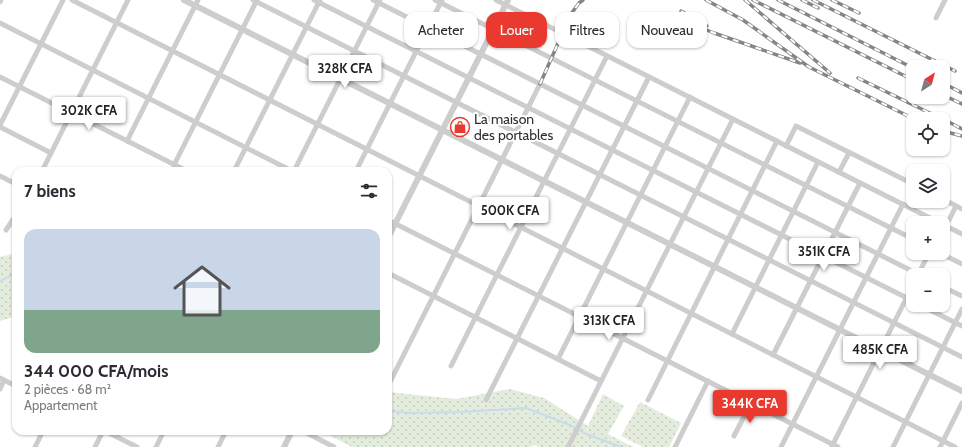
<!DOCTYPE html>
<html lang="fr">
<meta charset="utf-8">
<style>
:root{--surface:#fff;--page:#f7f7f7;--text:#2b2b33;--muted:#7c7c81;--accent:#ea3a2f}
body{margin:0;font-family:Cabin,sans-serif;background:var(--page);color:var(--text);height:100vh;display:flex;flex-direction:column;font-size:15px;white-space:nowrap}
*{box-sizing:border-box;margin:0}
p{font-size:13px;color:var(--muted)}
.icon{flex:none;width:22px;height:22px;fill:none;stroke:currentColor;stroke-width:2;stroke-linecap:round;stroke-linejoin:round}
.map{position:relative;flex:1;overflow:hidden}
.panel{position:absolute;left:12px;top:167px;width:380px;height:268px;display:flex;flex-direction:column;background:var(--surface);border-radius:12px;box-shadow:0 1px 3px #0004}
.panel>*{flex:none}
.top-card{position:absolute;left:404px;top:12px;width:380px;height:36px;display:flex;gap:8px}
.needle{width:26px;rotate:36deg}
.buttons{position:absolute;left:906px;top:60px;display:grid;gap:8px}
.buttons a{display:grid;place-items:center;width:44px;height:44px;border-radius:8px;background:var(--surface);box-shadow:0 1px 3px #0004;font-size:20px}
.price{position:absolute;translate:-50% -34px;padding:0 9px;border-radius:4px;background:#fff;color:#222;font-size:13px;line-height:26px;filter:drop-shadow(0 1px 2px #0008)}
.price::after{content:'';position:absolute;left:50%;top:24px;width:12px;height:9px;margin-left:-6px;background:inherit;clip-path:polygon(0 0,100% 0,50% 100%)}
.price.active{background:var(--accent);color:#fff}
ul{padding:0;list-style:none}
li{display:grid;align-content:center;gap:8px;height:212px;padding:0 12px}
li span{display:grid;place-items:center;height:124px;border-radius:12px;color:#555}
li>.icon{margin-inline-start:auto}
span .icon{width:72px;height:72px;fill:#fffc;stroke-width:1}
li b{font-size:17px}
h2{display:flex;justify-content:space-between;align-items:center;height:48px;padding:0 12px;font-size:17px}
.chip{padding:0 14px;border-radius:12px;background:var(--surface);box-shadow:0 1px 3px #0004;font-size:14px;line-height:36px}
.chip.active{background:var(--accent);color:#fff}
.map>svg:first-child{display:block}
.grass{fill:url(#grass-dots)}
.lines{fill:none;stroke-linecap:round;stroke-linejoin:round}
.stream{stroke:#c9daed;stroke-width:2}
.minor{stroke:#cdcdcd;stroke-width:5}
.tertiary{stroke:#cdcdcd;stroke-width:6}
.rail-casing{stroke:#858585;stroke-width:3.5}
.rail{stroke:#fff;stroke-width:2;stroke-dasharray:6;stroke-linecap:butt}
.labels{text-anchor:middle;stroke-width:4;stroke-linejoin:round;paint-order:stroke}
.poi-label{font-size:14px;fill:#303030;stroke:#fff;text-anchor:start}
</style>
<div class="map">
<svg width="962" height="447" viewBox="0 0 962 447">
<defs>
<pattern id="grass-dots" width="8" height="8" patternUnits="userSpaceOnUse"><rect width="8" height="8" fill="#e4eddd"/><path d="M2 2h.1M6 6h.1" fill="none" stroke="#c4ccbe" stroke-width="1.8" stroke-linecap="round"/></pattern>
</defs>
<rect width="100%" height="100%" fill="#fff"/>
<!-- grass -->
<g class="grass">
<path d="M16,253V316L0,321V257Z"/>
<path d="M510,389L544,398L588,426L603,394L624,406L608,434L633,447H539L534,445L530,447H352L321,431H388V392L456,399Z"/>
<path d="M640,402L681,423L669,447H643L621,436Z"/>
</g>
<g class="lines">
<!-- stream -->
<g class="stream">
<path d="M0,281L16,273"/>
<path d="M388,411L411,413L461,412L526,408L570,425L586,434L621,447"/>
</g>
<!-- minor -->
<g class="minor">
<path d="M72,0L955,447"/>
<path d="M253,0L962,357"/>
<path d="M314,0L913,301"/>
<path d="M373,0L920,275"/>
<path d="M435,0L913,239"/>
<path d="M496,0L940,223"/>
<path d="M0,2L1,0"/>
<path d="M936,18L945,0"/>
<path d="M0,23L292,171"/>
<path d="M0,77L187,171"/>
<path d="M0,125L63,0"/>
<path d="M0,127L51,153"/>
<path d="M127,141L198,0"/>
<path d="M786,146L796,126L913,184"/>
<path d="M174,165L257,0"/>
<path d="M42,171L128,0"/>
<path d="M234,171L320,0"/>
<path d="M294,171L380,0"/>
<path d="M356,171L442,0"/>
<path d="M839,172L849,153"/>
<path d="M0,176L16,184"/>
<path d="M943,199L962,209"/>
<path d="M388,220L838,447"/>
<path d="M944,225L962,234"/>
<path d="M946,226L956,206"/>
<path d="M6,230L16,215"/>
<path d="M940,253L962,264"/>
<path d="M388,273L601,381"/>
<path d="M918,275L929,253"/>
<path d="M943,287L962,296"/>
<path d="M920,305L962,326"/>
<path d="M732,334L818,162"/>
<path d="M773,355L860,183"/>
<path d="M558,359L690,97"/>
<path d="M451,366L607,56"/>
<path d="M0,378L16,386"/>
<path d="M388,386L540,84"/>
<path d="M0,389L4,380"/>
<path d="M486,400L649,77"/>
<path d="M648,400L777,141"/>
<path d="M105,431L137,447"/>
<path d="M303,431L334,447"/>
<path d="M734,436L751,403"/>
<path d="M832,446L913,285"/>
<path d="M35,447L43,431"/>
<path d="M95,447L103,431"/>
<path d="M156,447L164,431"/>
<path d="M218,447L226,431"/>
<path d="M568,447L733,119"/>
<path d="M675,447L708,381"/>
<path d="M781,447L903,204"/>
<path d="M893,447L962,309"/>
<path d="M940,447L962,403"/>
</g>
<!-- tertiary -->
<g class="tertiary">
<path d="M184,0L962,391"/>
<path d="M388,238L508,0"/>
<path d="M284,447L292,431"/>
</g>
<defs>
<g id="rail">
<path d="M706,0L743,20L809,67L914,119"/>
<path d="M745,0L830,73"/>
<path d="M753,0L913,80"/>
<path d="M778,0L913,68"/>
<path d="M802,0L818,8"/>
<path d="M813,0L955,71"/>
<path d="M832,0L859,13"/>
<path d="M681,11L707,26"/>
<path d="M677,18L714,33L800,63"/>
<path d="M858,78L942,119"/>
<path d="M943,83L962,93"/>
<path d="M540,84L571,14L579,3L583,0"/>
<path d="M943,95L962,104"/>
<path d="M943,119L962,129"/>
<path d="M943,131L962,136"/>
</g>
</defs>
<!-- rail casing -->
<use href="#rail" class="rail-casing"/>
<!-- rail -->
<use href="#rail" class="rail"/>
</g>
<!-- icons -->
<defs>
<symbol id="shop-ring" viewBox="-11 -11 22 22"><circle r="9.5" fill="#fff" stroke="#ea3a2f" stroke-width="1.5"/><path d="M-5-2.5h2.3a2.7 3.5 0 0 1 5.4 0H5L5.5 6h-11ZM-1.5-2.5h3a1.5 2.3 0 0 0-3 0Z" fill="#ea3a2f"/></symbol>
</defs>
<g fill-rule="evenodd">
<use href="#shop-ring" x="449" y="116" width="22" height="22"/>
</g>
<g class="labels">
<!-- poi labels -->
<g class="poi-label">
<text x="474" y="124">La maison<tspan x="474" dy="16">des portables</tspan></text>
</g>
</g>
</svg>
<div class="buttons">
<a><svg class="needle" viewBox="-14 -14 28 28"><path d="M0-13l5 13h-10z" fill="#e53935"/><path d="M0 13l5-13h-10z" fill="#7c7c81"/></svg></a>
<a><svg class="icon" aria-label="locate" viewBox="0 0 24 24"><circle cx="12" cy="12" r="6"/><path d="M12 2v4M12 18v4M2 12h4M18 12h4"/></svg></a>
<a><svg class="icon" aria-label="layers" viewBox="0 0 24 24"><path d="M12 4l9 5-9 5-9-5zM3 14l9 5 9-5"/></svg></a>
<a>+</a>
<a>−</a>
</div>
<b class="price" style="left:345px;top:89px">328K CFA</b>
<b class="price" style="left:89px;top:131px">302K CFA</b>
<b class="price" style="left:510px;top:231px">500K CFA</b>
<b class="price" style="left:824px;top:272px">351K CFA</b>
<b class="price" style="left:609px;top:341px">313K CFA</b>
<b class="price" style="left:880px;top:370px">485K CFA</b>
<b class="price active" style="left:750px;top:424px">344K CFA</b>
<div class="top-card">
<a class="chip">Acheter</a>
<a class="chip active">Louer</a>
<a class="chip">Filtres</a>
<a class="chip">Nouveau</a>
</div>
<section class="panel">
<h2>7 biens<svg class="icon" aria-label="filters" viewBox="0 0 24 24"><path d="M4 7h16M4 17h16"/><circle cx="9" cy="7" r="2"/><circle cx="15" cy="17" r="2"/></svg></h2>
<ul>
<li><span style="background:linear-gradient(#c9d6e8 65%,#7fa58c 0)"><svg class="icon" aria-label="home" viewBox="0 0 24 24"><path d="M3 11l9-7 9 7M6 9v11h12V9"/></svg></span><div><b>344 000 CFA/mois</b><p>2 pièces · 68 m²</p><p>Appartement</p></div></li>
</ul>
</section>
</div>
